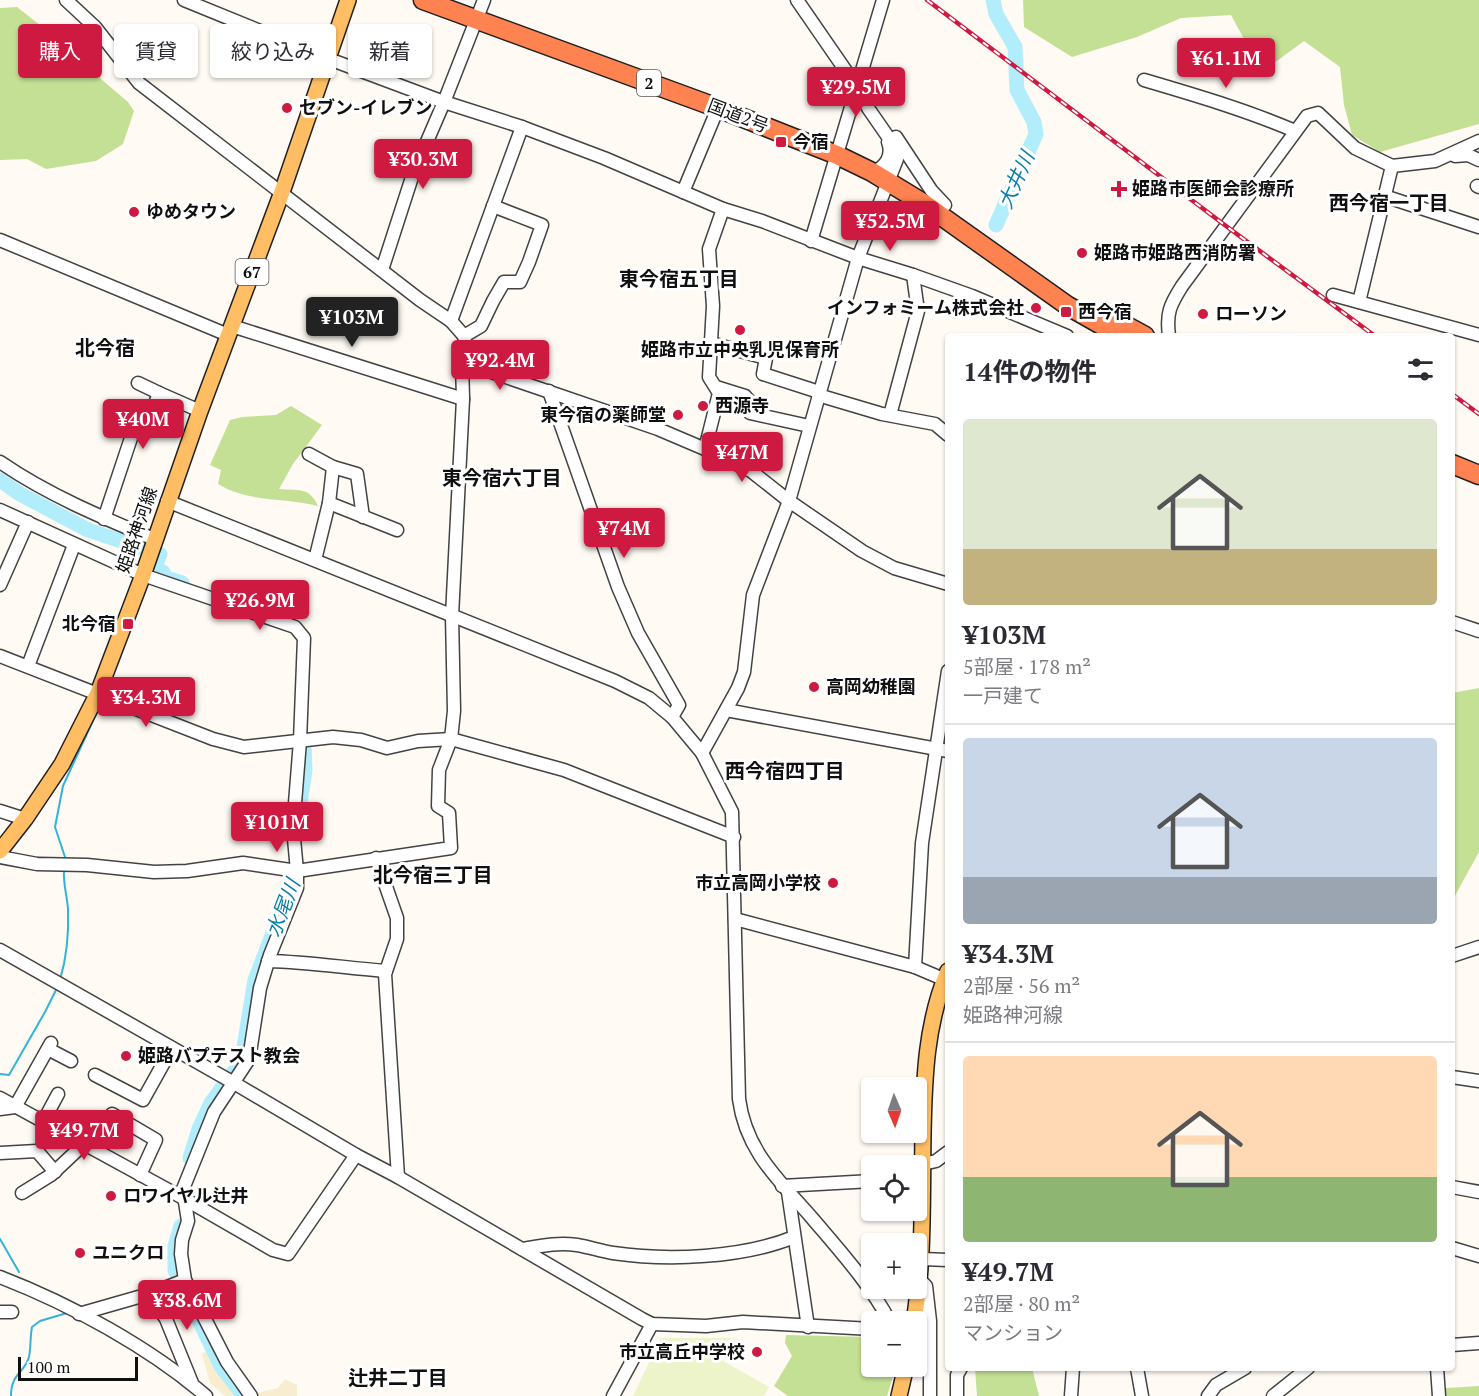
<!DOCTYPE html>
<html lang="ja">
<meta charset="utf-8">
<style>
:root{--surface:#fff;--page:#f2f2f3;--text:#2b2b33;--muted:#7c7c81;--line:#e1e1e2;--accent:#ce1941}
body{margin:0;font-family:"PT Serif","Noto Sans JP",serif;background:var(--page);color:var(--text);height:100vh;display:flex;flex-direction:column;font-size:22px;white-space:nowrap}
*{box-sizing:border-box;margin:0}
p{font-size:20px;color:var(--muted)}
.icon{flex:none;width:33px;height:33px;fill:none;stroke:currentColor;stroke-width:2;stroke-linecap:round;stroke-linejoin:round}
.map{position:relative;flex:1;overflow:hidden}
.panel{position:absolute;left:945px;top:333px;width:510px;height:1038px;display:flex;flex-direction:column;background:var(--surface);border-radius:6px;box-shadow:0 2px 4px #0004}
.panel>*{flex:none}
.hud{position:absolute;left:18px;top:24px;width:570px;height:54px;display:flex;gap:12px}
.needle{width:39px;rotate:178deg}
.buttons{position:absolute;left:861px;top:1077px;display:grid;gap:12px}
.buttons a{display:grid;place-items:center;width:66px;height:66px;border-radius:6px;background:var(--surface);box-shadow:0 2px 4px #0004;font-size:30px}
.scale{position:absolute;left:18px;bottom:15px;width:120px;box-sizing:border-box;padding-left:6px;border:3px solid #101010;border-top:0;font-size:16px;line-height:21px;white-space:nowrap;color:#101010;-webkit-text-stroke:4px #fff;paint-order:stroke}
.price{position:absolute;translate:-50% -51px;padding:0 14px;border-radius:6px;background:var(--accent);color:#fff;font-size:20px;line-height:39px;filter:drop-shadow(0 2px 3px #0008)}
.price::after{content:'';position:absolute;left:50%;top:36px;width:18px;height:14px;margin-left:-9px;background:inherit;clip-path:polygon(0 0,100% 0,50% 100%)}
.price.current{background:#222;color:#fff}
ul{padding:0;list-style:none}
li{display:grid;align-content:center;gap:12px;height:318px;padding:0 18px}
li+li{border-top:2px solid var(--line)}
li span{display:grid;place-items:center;height:186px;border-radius:6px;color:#555}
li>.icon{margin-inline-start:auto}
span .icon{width:108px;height:108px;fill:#fffc;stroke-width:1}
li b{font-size:26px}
h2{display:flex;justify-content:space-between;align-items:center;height:72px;padding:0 18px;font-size:26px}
.chip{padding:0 21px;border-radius:6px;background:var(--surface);box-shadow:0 2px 4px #0004;font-size:21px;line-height:54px}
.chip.current{background:var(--accent);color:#fff}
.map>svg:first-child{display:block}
.farmland{fill:#f8eecf}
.forest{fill:#c4e095}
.pitch{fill:#edf4ca}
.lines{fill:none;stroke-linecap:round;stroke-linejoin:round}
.stream{stroke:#32b4da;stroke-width:2}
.river{stroke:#b2edfc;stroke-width:15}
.minor-casing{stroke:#434343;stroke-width:15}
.major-casing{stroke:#212121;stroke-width:18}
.highway-casing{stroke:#212121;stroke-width:21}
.minor{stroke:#fff;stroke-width:12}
.major{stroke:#ffbe63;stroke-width:15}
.highway{stroke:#ff8251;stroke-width:18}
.rail-casing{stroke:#ce1941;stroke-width:4.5}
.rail{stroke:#fff;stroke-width:2;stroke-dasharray:7;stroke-linecap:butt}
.poi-dot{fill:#ce1941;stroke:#fff;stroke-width:2}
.labels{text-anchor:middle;stroke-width:6;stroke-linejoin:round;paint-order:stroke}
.shield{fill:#fff;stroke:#585858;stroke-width:1.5}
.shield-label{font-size:16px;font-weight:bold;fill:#101010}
.poi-label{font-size:18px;font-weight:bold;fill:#101010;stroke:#fff;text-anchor:start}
.street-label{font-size:18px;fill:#101010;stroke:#fff}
.water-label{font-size:20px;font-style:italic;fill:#0c7ea7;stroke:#fff}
.neighbourhood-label{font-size:20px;font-weight:bold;fill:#101010;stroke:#fff}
</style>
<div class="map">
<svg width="1479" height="1396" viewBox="0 0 1479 1396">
<rect width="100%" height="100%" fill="#fffaf3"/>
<!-- farmland -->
<g class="farmland">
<path d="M207,1351L216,1370L239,1396H225L210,1383L202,1354Z"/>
<path d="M285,1379L297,1385V1396H257L256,1393L278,1388Z"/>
</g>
<!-- forest -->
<g class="forest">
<path d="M1023,0H1479V124L1380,152L1352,135L1344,105L1340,67L1304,41L1262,72L1231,15L1181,18L1137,37L1072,57L1024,27Z"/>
<path d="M17,7L73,51L80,43L101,79L128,102L134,111L123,144L96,161L46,169L27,159L0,160V8Z"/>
<path d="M291,406L322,425L293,464L279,489C298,491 309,486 318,506C284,497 249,503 218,484L221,470L210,465L230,420L242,417L276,415Z"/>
<path d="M1479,688V852L1452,901V693Z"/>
<path d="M786,1335L871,1337L872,1366L896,1367L887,1396H788L774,1386L792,1356L785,1343Z"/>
<path d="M975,1368H1032L1039,1396H977Z"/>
<path d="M1479,1386V1396H1434L1431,1389Z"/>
</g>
<!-- pitch -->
<path class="pitch" d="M661,1338H731L718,1358L769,1387L764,1396H633Z"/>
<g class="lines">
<!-- stream -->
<g class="stream">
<path d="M128,635L149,581"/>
<path d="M65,862V857L55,827L63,786L102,701"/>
<path d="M60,980C67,956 69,934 68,909C67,895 63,884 64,870"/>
<path d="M0,1074L9,1075L45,1012L57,988"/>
<path d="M0,1239L19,1272"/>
<path d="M11,1396C11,1373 24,1374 29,1357C31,1347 30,1337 32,1327L40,1321L67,1313"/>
</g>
<!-- river -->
<g class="river">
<path d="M993,0L996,14L1015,47L1017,90L1034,122L1036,134L996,225"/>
<path d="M0,480L20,494L88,530L160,554L154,569L163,572L166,578L182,583"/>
<path d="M299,809L305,770L304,744"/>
<path d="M190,1158L199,1129L211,1103L239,1065L243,1053L255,980L298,868"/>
<path d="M181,1226L175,1246V1270L221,1366L244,1396"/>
</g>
<defs>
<g id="minor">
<path d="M184,0L329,59L444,102L522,127L604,158L723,209L762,221L858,258L913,275L972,296L1067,336"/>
<path d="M1144,80C1195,95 1246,110 1295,131"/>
<path d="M896,137L931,190L945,205"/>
<path d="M1455,156L1468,155L1479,160"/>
<path d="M872,172C886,168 893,155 888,142"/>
<path d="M1477,186L1479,187"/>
<path d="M683,192L718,108"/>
<path d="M1384,196L1479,227"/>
<path d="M0,240L228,335"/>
<path d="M811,241L883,0"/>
<path d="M382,270L413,174L444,102L484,0"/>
<path d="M1333,295L1479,335"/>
<path d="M1359,302L1392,166"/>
<path d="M451,321L522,127"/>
<path d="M232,326L463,399"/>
<path d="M464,336L481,326L493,301L504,282H520L529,262L542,225L493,206"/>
<path d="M1169,336C1166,313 1170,305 1182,286L1307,116L1318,113L1355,148L1392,166L1435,161L1479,141"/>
<path d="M711,343L766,358L763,374L819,392"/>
<path d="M462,362L658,429L705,449L751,471L789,501L862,551L894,568L948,584"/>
<path d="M138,383L159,393"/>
<path d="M716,387L745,396L752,404L750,413L809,426"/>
<path d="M549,391L618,587L638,633L679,705L672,717"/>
<path d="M818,395L882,414L935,424L948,435"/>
<path d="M890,415L918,311L913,275"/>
<path d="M705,449L719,393L709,377L713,306L709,249L723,209"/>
<path d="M309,454L333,467L357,474L363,517"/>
<path d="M0,462C48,495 101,517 154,539"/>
<path d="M167,501L615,681L649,698L672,717L702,753L732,812L739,1099C746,1152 780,1181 812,1218C840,1251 870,1284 890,1322"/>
<path d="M329,503L397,530"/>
<path d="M0,510L143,575L295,627L304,638L300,741L293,828L297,871L451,848L449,813L438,806L439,770L451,739L454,711L452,616L463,399L462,362L465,337L451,321L420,300L139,83L95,27L66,0"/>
<path d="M104,519L133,432L144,433L159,393L200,411"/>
<path d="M315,560L329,503L333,467"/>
<path d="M0,585L28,522"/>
<path d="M1452,622L1479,631"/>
<path d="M0,656L213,739L244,747L333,737L361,740L387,748L418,741L451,739L564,770L734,837"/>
<path d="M28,666L74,545"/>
<path d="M726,710L948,751"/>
<path d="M702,753L738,688L744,672L753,595L789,501L858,258L897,159L895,147L868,108L857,87L797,0"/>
<path d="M0,811L25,819"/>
<path d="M0,857L37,864L87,865L154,872L187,871L243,863L297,871V888L270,955L260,988L249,1059L214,1112L183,1189L188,1221L182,1240L181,1254L185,1280L227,1362L251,1396"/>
<path d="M376,858L397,918V939L385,974L398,1177"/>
<path d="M735,919L915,967L948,981"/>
<path d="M0,950L234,1083L356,1155L398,1177L642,1319L652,1324L706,1326L743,1322L872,1329"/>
<path d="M1452,956L1479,947"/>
<path d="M268,961C308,962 347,968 386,971"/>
<path d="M915,967L922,843L948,671"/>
<path d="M48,1049L71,1061"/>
<path d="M95,1075L143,1100L172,1048"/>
<path d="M1452,1077L1479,1081"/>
<path d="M0,1098L183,1198L273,1250L288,1254L356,1155"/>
<path d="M0,1109L15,1107L51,1043"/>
<path d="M112,1114L156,1140L140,1175"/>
<path d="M43,1122L58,1094"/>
<path d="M0,1153L37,1151L55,1172"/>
<path d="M923,1164L936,1161L948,1152"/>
<path d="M782,1186L872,1181"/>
<path d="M1452,1187L1479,1192"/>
<path d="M788,1192L808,1327"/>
<path d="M22,1193L51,1175L84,1144"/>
<path d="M1452,1248L1479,1256"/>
<path d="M522,1249C540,1246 558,1242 577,1245C589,1247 601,1251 613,1253C668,1261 743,1258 794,1237"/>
<path d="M922,1259L948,1260"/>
<path d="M0,1277C70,1304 149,1347 206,1396"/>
<path d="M920,1280L926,1286L930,1321V1396"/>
<path d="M149,1294L166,1319L192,1383"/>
<path d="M0,1312H12"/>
<path d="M79,1314L149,1294L185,1280"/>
<path d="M1452,1345L1479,1343"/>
<path d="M1137,1368L1142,1396"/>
<path d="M1437,1368L1439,1396"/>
<path d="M613,1396L652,1324"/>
<path d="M957,1396V1375L961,1368"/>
<path d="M1071,1396L1073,1368"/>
<path d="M1208,1396L1216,1385L1245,1368"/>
<path d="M1273,1396L1308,1368"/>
</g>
<g id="major">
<path d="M0,851L25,819L62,764L98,693L143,575L200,411L282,192L348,0"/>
<path d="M914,1322C924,1259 922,1197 923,1134C924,1078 926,1023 948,971"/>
<path d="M899,1396L906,1366"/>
</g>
<g id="highway">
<path d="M423,0L718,108L837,155L872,172L923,203L1068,306L1121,336"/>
<path d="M1110,317L1145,336"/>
<path d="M1452,464L1479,475"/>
</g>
</defs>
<!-- minor casing -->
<use href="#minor" class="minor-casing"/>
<!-- major casing -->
<use href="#major" class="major-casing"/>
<!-- highway casing -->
<use href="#highway" class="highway-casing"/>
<!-- minor -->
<use href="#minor" class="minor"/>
<!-- major -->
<use href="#major" class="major"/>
<!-- highway -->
<use href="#highway" class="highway"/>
<defs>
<g id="rail">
<path d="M927,0L1226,226L1375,336"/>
<path d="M1452,394L1479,414"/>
</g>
</defs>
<!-- rail casing -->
<use href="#rail" class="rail-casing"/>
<!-- rail -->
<use href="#rail" class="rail"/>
</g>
<!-- markers -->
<g class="poi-dot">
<circle cx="287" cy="108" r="6"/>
<rect x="775" y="136" width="12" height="12" rx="3"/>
<path d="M1116 180h6v6h6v6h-6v6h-6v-6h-6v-6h6z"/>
<circle cx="134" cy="212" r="6"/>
<circle cx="1082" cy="253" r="6"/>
<circle cx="1036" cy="308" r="6"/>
<rect x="1060" y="306" width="12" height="12" rx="3"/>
<circle cx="1203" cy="314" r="6"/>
<circle cx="740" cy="330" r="6"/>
<circle cx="703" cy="406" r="6"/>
<circle cx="678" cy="415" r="6"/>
<rect x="122" y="618" width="12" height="12" rx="3"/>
<circle cx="814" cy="687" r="6"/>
<circle cx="833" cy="883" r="6"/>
<circle cx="126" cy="1056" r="6"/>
<circle cx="111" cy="1196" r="6"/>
<circle cx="80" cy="1253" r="6"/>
<circle cx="757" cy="1352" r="6"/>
</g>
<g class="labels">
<!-- shield labels -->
<g class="shield">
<rect x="637" y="70" width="24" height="26" rx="4.5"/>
<rect x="235.5" y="259" width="33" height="26" rx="4.5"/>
</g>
<g class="shield-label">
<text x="649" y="89">2</text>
<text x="252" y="278">67</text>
</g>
<!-- poi labels -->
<g class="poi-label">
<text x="299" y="114">セブン-イレブン</text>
<text x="793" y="148">今宿</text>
<text x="1132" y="195">姫路市医師会診療所</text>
<text x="146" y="218">ゆめタウン</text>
<text x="1094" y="259">姫路市姫路西消防署</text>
<text x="1024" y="314" text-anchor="end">インフォミーム株式会社</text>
<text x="1078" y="318">西今宿</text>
<text x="1215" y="320">ローソン</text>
<text x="740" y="356" text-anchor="middle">姫路市立中央乳児保育所</text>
<text x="715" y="412">西源寺</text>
<text x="666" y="421" text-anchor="end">東今宿の薬師堂</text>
<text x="116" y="630" text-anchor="end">北今宿</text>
<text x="826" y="693">高岡幼稚園</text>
<text x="821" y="889" text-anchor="end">市立高岡小学校</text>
<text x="138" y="1062">姫路バプテスト教会</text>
<text x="123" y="1202">ロワイヤル辻井</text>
<text x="92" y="1259">ユニクロ</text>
<text x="745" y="1358" text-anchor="end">市立高丘中学校</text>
</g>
<!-- street labels -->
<g class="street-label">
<text transform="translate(738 116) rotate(21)" y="6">国道2号</text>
<text transform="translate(137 530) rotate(-71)" y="6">姫路神河線</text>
</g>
<!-- water labels -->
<g class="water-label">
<text transform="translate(1016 180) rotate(-66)" y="7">大井川</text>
<text transform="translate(283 908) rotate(-69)" y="7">水尾川</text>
</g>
<!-- neighbourhood labels -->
<g class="neighbourhood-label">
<text x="1389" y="210">西今宿一丁目</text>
<text x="679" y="286">東今宿五丁目</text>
<text x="105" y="355">北今宿</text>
<text x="502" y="485">東今宿六丁目</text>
<text x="785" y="778">西今宿四丁目</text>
<text x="433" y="882">北今宿三丁目</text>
<text x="398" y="1385">辻井二丁目</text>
</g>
</g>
</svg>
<div class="buttons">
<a><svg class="needle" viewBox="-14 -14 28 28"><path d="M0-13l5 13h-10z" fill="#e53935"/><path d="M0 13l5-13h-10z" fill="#7c7c81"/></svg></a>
<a><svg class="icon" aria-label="locate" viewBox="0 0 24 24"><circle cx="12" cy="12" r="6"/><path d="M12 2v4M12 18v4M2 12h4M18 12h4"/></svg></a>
<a>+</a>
<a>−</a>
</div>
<div class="scale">100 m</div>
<b class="price" style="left:1226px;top:89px">¥61.1M</b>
<b class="price" style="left:856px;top:118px">¥29.5M</b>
<b class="price" style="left:423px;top:190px">¥30.3M</b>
<b class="price" style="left:890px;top:252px">¥52.5M</b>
<b class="price current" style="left:352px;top:348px">¥103M</b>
<b class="price" style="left:500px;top:391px">¥92.4M</b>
<b class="price" style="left:143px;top:450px">¥40M</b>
<b class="price" style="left:742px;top:483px">¥47M</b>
<b class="price" style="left:624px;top:559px">¥74M</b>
<b class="price" style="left:260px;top:631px">¥26.9M</b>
<b class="price" style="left:146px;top:728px">¥34.3M</b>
<b class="price" style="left:277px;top:853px">¥101M</b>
<b class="price" style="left:84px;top:1161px">¥49.7M</b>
<b class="price" style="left:187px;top:1331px">¥38.6M</b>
<div class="hud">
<a class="chip current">購入</a>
<a class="chip">賃貸</a>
<a class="chip">絞り込み</a>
<a class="chip">新着</a>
</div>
<section class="panel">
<h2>14件の物件<svg class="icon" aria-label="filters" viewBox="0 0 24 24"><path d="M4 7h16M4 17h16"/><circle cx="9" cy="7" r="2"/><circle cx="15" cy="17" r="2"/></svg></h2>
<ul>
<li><span style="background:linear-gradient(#dfe7d0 70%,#c2b280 0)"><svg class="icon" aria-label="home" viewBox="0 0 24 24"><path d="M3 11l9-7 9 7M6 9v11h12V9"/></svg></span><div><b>¥103M</b><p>5部屋 · 178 m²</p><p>一戸建て</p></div></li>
<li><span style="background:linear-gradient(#c9d6e8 75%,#9aa5b1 0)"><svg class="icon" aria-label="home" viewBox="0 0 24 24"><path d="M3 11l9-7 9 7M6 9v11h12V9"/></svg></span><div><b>¥34.3M</b><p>2部屋 · 56 m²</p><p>姫路神河線</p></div></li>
<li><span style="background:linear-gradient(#ffd9b3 65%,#8fb573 0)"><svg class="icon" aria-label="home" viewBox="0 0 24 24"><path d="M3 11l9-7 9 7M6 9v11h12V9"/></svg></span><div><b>¥49.7M</b><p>2部屋 · 80 m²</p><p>マンション</p></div></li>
</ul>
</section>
</div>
